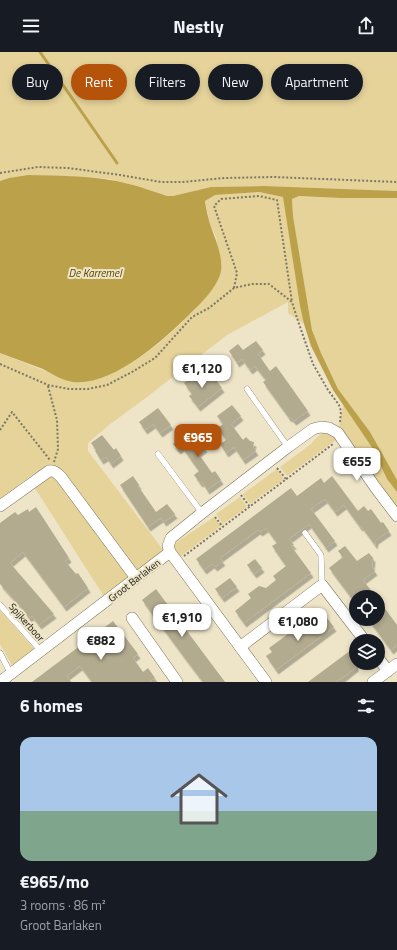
<!DOCTYPE html>
<meta charset="utf-8">
<style>
:root{--surface:#171b24;--page:#20242c;--text:#f1f3f6;--muted:#9ea1a6;--line:#363941;--accent:#b45309}
body{margin:0;font-family:"Titillium Web",sans-serif;background:var(--page);color:var(--text);height:100vh;display:flex;flex-direction:column;font-size:15px;white-space:nowrap}
*{box-sizing:border-box;margin:0}
p{font-size:13px;color:var(--muted)}
.icon{flex:none;width:22px;height:22px;fill:none;stroke:currentColor;stroke-width:2;stroke-linecap:round;stroke-linejoin:round}
.map{position:relative;height:630px;overflow:hidden}
.drawer{display:flex;flex-direction:column;background:var(--surface);flex:1}
.drawer>*{flex:none}
.banner{position:absolute;left:12px;top:12px;width:373px;height:36px;display:flex;gap:8px}
.controls{position:absolute;left:349px;top:538px;display:grid;gap:8px}
.controls a{display:grid;place-items:center;width:36px;height:36px;border-radius:50%;background:var(--surface);box-shadow:0 2px 6px #0003;font-size:20px}
.price{position:absolute;translate:-50% -34px;padding:0 9px;border-radius:8px;background:#fff;color:#222;font-size:13px;line-height:26px;filter:drop-shadow(0 1px 2px #0008)}
.price::after{content:'';position:absolute;left:50%;top:24px;width:12px;height:9px;margin-left:-6px;background:inherit;clip-path:polygon(0 0,100% 0,50% 100%)}
.price.active{background:var(--accent);color:#fff}
ul{padding:0;list-style:none}
li{display:grid;align-content:center;gap:8px;height:212px;padding:0 20px}
li+li{border-top:1px solid var(--line)}
li span{display:grid;place-items:center;height:124px;border-radius:12px;color:#555}
li>.icon{margin-inline-start:auto}
span .icon{width:72px;height:72px;fill:#fffc;stroke-width:1}
li b{font-size:17px}
h2{display:flex;justify-content:space-between;align-items:center;height:48px;padding:0 20px;font-size:17px}
.chip{padding:0 14px;border-radius:18px;background:var(--surface);box-shadow:0 2px 6px #0003;font-size:14px;line-height:36px}
.chip.active{background:var(--accent);color:#fff}
header{display:flex;justify-content:space-between;align-items:center;height:52px;padding:0 20px;background:var(--surface);font-size:18px;font-weight:700}
.map>svg:first-child{display:block}
.green{fill:#e5d39a}
.water{fill:#bba14a}
.lines{fill:none;stroke-linecap:round;stroke-linejoin:round}
.stream{stroke:#bba14a;stroke-width:3}
.building{fill:#b3ab8f;filter:url(#shadow)}
.service-casing{stroke:#7e765c;stroke-width:6}
.minor-casing{stroke:#7e765c;stroke-width:12}
.path{stroke:#7d7764;stroke-width:2;stroke-dasharray:2 2;stroke-linecap:butt}
.service{stroke:#fff;stroke-width:5.5}
.minor{stroke:#fff;stroke-width:11}
.labels{text-anchor:middle;stroke-width:4;stroke-linejoin:round;paint-order:stroke}
.street-label{font-size:10px;fill:#161208;stroke:#eee5c8}
.water-label{font-size:11px;font-style:italic;fill:#594700;stroke:#eee5c8}
</style>
<header><svg class="icon" aria-label="menu" viewBox="0 0 24 24"><path d="M4 6h16M4 12h16M4 18h16"/></svg>Nestly<svg class="icon" aria-label="share" viewBox="0 0 24 24"><path d="M12 15V3M7 8l5-5 5 5M5 13v7h14v-7"/></svg></header>
<div class="map">
<svg width="397" height="630" viewBox="0 0 397 630">
<defs>
<filter id="shadow"><feDropShadow dx="2.5" dy="4.5" stdDeviation="0" flood-color="#0004"/></filter>
</defs>
<rect width="100%" height="100%" fill="#eee5c8"/>
<!-- green -->
<g class="green">
<path d="M0,0H397V139L264,134L211,135L173,144H167L129,132L109,127L89,125L28,123L9,126L0,129Z"/>
<path d="M259,140L284,145L296,228L304,272L288,261V250L227,283L147,345L109,373L88,391V399L164,499L136,520L50,414L32,423L0,447V301L43,318L67,329L75,330L99,327L121,317L139,306L158,292L177,275L196,256L221,210L216,185L210,172L205,149L215,143Z"/>
<path d="M299,144L340,146H397V428L348,351L338,337L321,301L312,278L293,164L292,147Z"/>
<path d="M343,353L373,397L387,427L397,440V458L338,379Z"/>
<path d="M328,377L336,388L287,424L280,415L311,392L317,385Z"/>
<path d="M277,417L284,427L250,452L243,442Z"/>
<path d="M52,425L58,429L130,525L105,546L33,433L42,426Z"/>
<path d="M240,445L247,455L223,472L216,462Z"/>
<path d="M214,465L221,474L177,507L172,498L174,492Z"/>
<path d="M0,558L36,599L13,615L0,592Z"/>
</g>
<!-- water -->
<path class="water" d="M28,123C61,124 96,123 129,132C142,135 154,140 167,144H173L211,135L264,134L397,139V146H340L299,144L292,147L293,164L312,278L321,301L338,337L370,380L397,428V440L387,427L373,397L333,338L311,294L304,272L300,254L283,145L259,140L215,143L205,149C206,157 208,165 210,172C215,187 223,203 221,219C218,235 200,252 189,263C162,289 113,334 73,330C63,329 52,322 43,317C29,312 14,306 0,301V129L9,126Z"/>
<g class="lines">
<!-- stream -->
<path class="stream" d="M40,0L117,111"/>
</g>
<!-- building -->
<g class="building">
<path d="M256,289L263,298L258,302L270,319L276,314L308,359L294,369L290,365L289,366L263,330L266,328L255,314L250,318L242,307L237,311L229,299L238,292L243,298Z"/>
<path d="M195,323L202,332L213,324L222,336L198,355L189,344L192,342L184,331Z"/>
<path d="M232,353L241,364L231,372L243,388L246,385L250,389L254,390L253,395L256,399L243,408L234,395L226,401L220,392L226,388L218,376L223,372L217,364Z"/>
<path d="M158,356L171,373L160,381L153,372L145,378L139,370Z"/>
<path d="M195,376L200,382L196,384L205,396L198,401L212,421L215,419L221,428L207,438L202,430L200,431L194,423L199,419L182,395L178,398L173,392Z"/>
<path d="M102,383L114,398L116,396L121,404L111,412L106,405L101,408L95,399L96,398L91,391Z"/>
<path d="M133,424L139,433L138,434L156,460L167,452L175,462L164,470L161,466L148,475L120,433Z"/>
<path d="M332,424L358,459L364,454L368,459L371,457L381,471L383,470L389,479L376,488L375,493L361,474L360,475L344,453L335,460L325,447L311,457L335,489L326,496L309,472L289,487L294,493L291,494L311,521L244,571L235,559L251,546L248,542L259,534L266,536L276,528L273,524L286,514L272,494L277,491L266,476L260,480L258,478L220,506L223,509L215,515L212,512L204,518L196,507L291,436L297,444L321,426L324,431Z"/>
<path d="M36,455L69,506L65,509L76,522L78,521L88,536L64,555L23,500L10,511L54,562L39,573L32,564L29,566L21,555L0,532V471L15,460L18,463L28,457L29,460Z"/>
<path d="M345,494L357,509L369,501L373,506L372,515L375,519L363,528L373,541L368,545H356V548L354,549L329,516L343,505L338,499Z"/>
<path d="M255,507L262,516L254,522L247,513Z"/>
<path d="M230,526L237,535L222,546L215,537Z"/>
<path d="M156,537L198,594L225,630H203L184,605L142,548Z"/>
<path d="M378,547L397,573V593L391,598L368,567H378Z"/>
<path d="M324,562L334,575L276,618L266,604L272,600L269,596L295,577L297,581Z"/>
<path d="M113,569L138,602L133,606L143,620L148,616L155,626L149,630H92L80,614L67,624L71,630H32Z"/>
<path d="M351,598L356,605V615L345,624L336,630H308Z"/>
</g>
<g class="lines">
<defs>
<g id="service">
<path d="M247,337L288,395"/>
<path d="M158,402L202,461"/>
<path d="M305,481L321,503L322,533"/>
<path d="M0,553L41,599"/>
<path d="M0,601L11,622"/>
</g>
<g id="minor">
<path d="M0,454L49,419C54,418 57,421 61,425L136,526"/>
<path d="M170,500L266,630"/>
<path d="M132,566L177,630"/>
<path d="M240,595L322,533L365,589"/>
<path d="M378,606L388,619"/>
<path d="M0,630L170,500L168,494L171,486L202,461L288,395L313,377L321,375L329,376L338,381L375,435L397,464"/>
<path d="M373,630L397,612"/>
</g>
</defs>
<!-- service casing -->
<use href="#service" class="service-casing"/>
<!-- minor casing -->
<use href="#minor" class="minor-casing"/>
<!-- path -->
<g class="path">
<path d="M0,121L38,115L68,116L120,123L161,130H183L224,126L274,125L397,130"/>
<path d="M234,236L237,221L214,154L221,147L259,144L277,148L292,250"/>
<path d="M0,312L48,333L69,337H88L107,333L132,320L155,306L192,265L209,256L234,236L252,232H269L292,250L298,269L313,312L328,338L339,353L341,359L340,370"/>
<path d="M48,334L57,368L58,397L54,410"/>
<path d="M0,378L12,360L50,408"/>
<path d="M277,416L286,427"/>
<path d="M241,443L250,455"/>
<path d="M215,465L223,475"/>
<path d="M184,504L333,392"/>
</g>
<!-- service -->
<use href="#service" class="service"/>
<!-- minor -->
<use href="#minor" class="minor"/>
</g>
<g class="labels">
<!-- street labels -->
<g class="street-label">
<text transform="translate(134 528) rotate(-38)" y="4">Groot Barlaken</text>
<text transform="translate(27 570) rotate(48)" y="4">Spijkerboor</text>
</g>
<!-- water labels -->
<g class="water-label">
<text x="95" y="225">De Karremel</text>
</g>
</g>
</svg>
<div class="controls">
<a><svg class="icon" aria-label="locate" viewBox="0 0 24 24"><circle cx="12" cy="12" r="6"/><path d="M12 2v4M12 18v4M2 12h4M18 12h4"/></svg></a>
<a><svg class="icon" aria-label="layers" viewBox="0 0 24 24"><path d="M12 4l9 5-9 5-9-5zM3 14l9 5 9-5"/></svg></a>
</div>
<b class="price" style="left:202px;top:337px">€1,120</b>
<b class="price active" style="left:198px;top:406px">€965</b>
<b class="price" style="left:357px;top:430px">€655</b>
<b class="price" style="left:182px;top:586px">€1,910</b>
<b class="price" style="left:298px;top:590px">€1,080</b>
<b class="price" style="left:101px;top:609px">€882</b>
<div class="banner">
<a class="chip">Buy</a>
<a class="chip active">Rent</a>
<a class="chip">Filters</a>
<a class="chip">New</a>
<a class="chip">Apartment</a>
</div>
</div>
<section class="drawer">
<h2>6 homes<svg class="icon" aria-label="filters" viewBox="0 0 24 24"><path d="M4 7h16M4 17h16"/><circle cx="9" cy="7" r="2"/><circle cx="15" cy="17" r="2"/></svg></h2>
<ul>
<li><span style="background:linear-gradient(#a9c7e8 60%,#7fa58c 0)"><svg class="icon" aria-label="home" viewBox="0 0 24 24"><path d="M3 11l9-7 9 7M6 9v11h12V9"/></svg></span><div><b>€965/mo</b><p>3 rooms · 86 m²</p><p>Groot Barlaken</p></div></li>
</ul>
</section>
